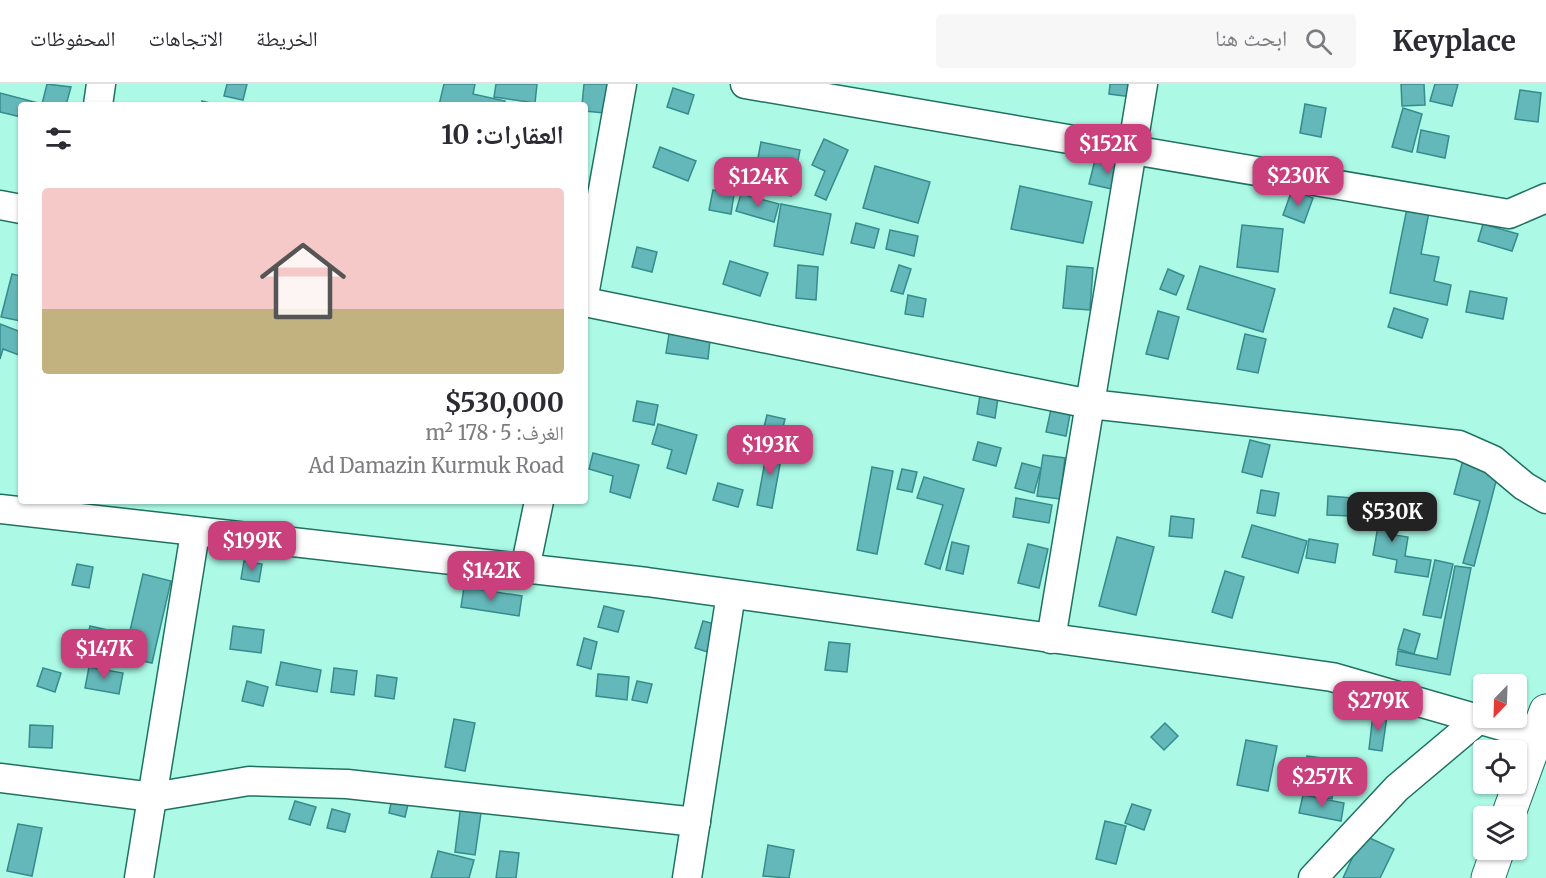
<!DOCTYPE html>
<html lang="ar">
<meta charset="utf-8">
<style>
:root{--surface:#fff;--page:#f7f7f7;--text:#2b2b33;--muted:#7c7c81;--line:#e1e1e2;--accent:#c9407c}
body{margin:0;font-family:Merriweather,"Noto Naskh Arabic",serif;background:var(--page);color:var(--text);direction:rtl;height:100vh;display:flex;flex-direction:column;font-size:22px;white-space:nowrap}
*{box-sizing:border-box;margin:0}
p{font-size:20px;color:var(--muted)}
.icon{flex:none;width:33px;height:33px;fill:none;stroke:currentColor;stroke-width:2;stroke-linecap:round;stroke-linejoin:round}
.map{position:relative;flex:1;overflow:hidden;direction:ltr}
.sheet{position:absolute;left:18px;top:18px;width:570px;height:402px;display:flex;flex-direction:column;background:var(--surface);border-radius:6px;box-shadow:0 2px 4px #0004;direction:rtl}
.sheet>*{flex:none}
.needle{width:39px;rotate:203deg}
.fabs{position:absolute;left:1473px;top:590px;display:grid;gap:12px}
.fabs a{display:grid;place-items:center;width:54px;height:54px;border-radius:6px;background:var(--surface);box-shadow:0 2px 4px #0004;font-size:30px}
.price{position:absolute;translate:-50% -51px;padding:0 14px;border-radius:12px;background:var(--accent);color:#fff;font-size:20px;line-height:39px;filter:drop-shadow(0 2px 3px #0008)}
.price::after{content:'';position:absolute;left:50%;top:36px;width:18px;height:14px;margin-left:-9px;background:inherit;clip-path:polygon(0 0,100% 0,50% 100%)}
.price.selected{background:#222;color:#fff}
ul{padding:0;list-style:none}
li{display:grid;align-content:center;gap:12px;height:318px;padding:0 24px}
li span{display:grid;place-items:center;height:186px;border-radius:6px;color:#555}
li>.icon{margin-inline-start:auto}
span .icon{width:108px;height:108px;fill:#fffc;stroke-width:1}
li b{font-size:26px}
h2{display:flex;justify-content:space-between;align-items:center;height:72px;padding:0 24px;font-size:26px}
header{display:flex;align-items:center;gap:36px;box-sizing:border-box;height:84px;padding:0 30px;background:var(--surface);border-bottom:2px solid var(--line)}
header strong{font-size:28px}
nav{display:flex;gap:33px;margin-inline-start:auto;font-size:21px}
.search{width:420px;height:54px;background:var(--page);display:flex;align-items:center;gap:15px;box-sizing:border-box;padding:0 21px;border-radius:6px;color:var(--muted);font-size:22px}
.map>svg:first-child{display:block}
.building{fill:#65b8b9;stroke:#368b8d;stroke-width:1.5}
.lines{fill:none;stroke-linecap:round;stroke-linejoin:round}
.street-casing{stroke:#1f7161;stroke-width:31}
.highway-casing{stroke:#1f7161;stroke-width:35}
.street{stroke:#fff;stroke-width:28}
.highway{stroke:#fff;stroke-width:33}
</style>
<header>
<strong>Keyplace</strong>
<div class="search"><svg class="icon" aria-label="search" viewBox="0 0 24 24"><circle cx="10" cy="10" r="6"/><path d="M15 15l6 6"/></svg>ابحث هنا</div>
<nav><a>الخريطة</a><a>الاتجاهات</a><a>المحفوظات</a></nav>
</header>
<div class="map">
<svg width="1546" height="794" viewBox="0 0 1546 794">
<rect width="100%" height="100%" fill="#acfae6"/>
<!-- building -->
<g class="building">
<path d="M47,0L71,3L66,21H21V33L0,28V9L42,20Z"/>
<path d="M227,0H247L243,16L224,12Z"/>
<path d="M444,0H475L473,10L505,17L504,21H439Z"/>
<path d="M496,0H537L535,19L494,13Z"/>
<path d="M584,0H608L604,29L585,27V21H582Z"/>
<path d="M1110,0H1134L1132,13L1109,10Z"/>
<path d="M1401,0H1424L1425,21L1402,22Z"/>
<path d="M1435,0H1458L1452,22L1430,17Z"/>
<path d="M673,4L694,11L688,30L667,23Z"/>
<path d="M1520,6L1541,9L1538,38L1515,35Z"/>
<path d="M202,17L218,21H201Z"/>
<path d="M1305,20L1326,24L1321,53L1300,49Z"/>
<path d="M1403,24L1422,30L1412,68L1392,63Z"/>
<path d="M1421,46L1449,52L1445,74L1417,68Z"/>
<path d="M824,55L848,66L826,116L815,111L825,87L812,81Z"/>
<path d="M761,58L800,66L791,112L752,105Z"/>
<path d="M660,63L696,77L688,97L653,83Z"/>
<path d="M1095,76L1127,83L1121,107L1089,100Z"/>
<path d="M733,81L749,86L744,105L728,100Z"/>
<path d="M875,82L930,98L918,139L863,124Z"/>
<path d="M1020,102L1092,118L1083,159L1011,145Z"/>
<path d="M713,106L734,110L731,130L709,126Z"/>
<path d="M1292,106L1313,114L1304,139L1283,131Z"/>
<path d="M741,110L779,120L774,138L736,127Z"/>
<path d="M781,120L831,130L823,171L774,162Z"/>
<path d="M1407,124L1429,128L1421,170L1439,173L1434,197L1451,201L1447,221L1390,209Z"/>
<path d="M856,139L879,145L874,164L851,159Z"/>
<path d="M1483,140L1518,150L1512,167L1478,157Z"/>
<path d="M1242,141L1283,145L1278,188L1237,183Z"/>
<path d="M890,146L918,152L914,172L886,165Z"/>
<path d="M637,163L657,168L652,188L632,183Z"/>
<path d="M730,177L768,189L760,212L723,200Z"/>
<path d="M798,181L818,183L816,216L796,214Z"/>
<path d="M899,181L911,185L903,210L891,207Z"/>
<path d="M1067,182L1093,184L1090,226L1063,224Z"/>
<path d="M1200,182L1275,205L1263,248L1187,225Z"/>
<path d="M1168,185L1184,192L1176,211L1160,205Z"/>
<path d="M12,190L21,192V237L1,233Z"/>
<path d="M1470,207L1507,214L1503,235L1466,228Z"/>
<path d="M908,211L926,215L923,233L905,230Z"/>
<path d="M1394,224L1428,235L1422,254L1388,243Z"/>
<path d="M1158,227L1179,233L1168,275L1146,270Z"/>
<path d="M0,240L21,248L19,271L3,265L0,275Z"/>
<path d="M669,250L710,256L708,275L666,269Z"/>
<path d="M1245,250L1266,255L1258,289L1237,285Z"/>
<path d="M980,311L998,314L995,334L977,330Z"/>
<path d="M637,317L658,321L654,341L633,337Z"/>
<path d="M1052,321L1071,325L1066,352L1046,348Z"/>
<path d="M767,331L785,335L781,351L763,347Z"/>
<path d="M658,340L697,351L686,390L667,384L672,366L652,360Z"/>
<path d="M1250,356L1270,361L1262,393L1242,388Z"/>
<path d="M978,358L1001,364L996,382L973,376Z"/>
<path d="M768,361L783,364L772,424L757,421Z"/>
<path d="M593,369L639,381L630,414L610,408L613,392L589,385Z"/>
<path d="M1043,371L1065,374L1060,415L1037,412Z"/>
<path d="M1464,372L1500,382L1474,482L1463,479L1480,417L1454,410Z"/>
<path d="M1022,379L1041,384L1034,409L1015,404Z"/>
<path d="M872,383L893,387L877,470L857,466Z"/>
<path d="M902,385L917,388L912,408L897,405Z"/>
<path d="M924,393L964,405L940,485L925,480L943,421L917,414Z"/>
<path d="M718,399L743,406L738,423L713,416Z"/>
<path d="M1261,406L1279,409L1275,432L1257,429Z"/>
<path d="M1328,412L1352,414L1351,432L1327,431Z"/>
<path d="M1016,414L1052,421L1049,439L1013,433Z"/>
<path d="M1359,422L1393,427L1389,450L1408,453L1405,472L1431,476L1428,493L1395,488L1397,476L1373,471L1378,442L1357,438Z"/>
<path d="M1171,432L1194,435L1192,454L1169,452Z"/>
<path d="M1252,441L1307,457L1298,489L1242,473Z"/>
<path d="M1117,453L1154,463L1136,531L1099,522Z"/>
<path d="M1309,455L1338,460L1335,479L1306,474Z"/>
<path d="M952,458L969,462L963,490L946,486Z"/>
<path d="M1028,460L1048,465L1039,504L1018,499Z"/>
<path d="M1435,476L1453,480L1441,534L1423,531Z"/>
<path d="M244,477L262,480L259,498L241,495Z"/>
<path d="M77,480L93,483L89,504L72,501Z"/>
<path d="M1455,482L1471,484L1450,591L1396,581L1398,567L1437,575Z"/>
<path d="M1225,487L1244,493L1232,534L1212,528Z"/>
<path d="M143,490L171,497L152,579L124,573Z"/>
<path d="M464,503L522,512L519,532L461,523Z"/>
<path d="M604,522L624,527L618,548L598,543Z"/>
<path d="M703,537L719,541L711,569L695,564Z"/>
<path d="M90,542L117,548L113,568L85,562Z"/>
<path d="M233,542L264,546L261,569L230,565Z"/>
<path d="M1404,545L1420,550L1414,570L1398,565Z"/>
<path d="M584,554L597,558L591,585L577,581Z"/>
<path d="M829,558L850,560L847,588L825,586Z"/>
<path d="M281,578L321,586L317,608L276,601Z"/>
<path d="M89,583L123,589L119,610L85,604Z"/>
<path d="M43,584L61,589L55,608L37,602Z"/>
<path d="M334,584L357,587L354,611L331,608Z"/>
<path d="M598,590L629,593L627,616L596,612Z"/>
<path d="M377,591L397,594L394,615L375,612Z"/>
<path d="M247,597L268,603L263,622L242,617Z"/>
<path d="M637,597L652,600L647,619L632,616Z"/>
<path d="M1373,630L1387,632L1382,667L1369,665Z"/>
<path d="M454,635L475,639L465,687L445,683Z"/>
<path d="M1165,639L1178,652L1164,666L1151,653Z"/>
<path d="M30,641L53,642L52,664L29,663Z"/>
<path d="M1246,656L1277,662L1268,707L1237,701Z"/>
<path d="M1307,672L1337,676L1332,715L1301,710Z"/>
<path d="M393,709L410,712L405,733L389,729Z"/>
<path d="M1303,711L1344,719L1341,737L1299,729Z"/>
<path d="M295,717L316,723L310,741L289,735Z"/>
<path d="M461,720L482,722L475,771L455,768Z"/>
<path d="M1132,720L1151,726L1144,746L1125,739Z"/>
<path d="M332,725L350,730L345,748L327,744Z"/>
<path d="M1105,737L1126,742L1116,780L1096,775Z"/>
<path d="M18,740L42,744L32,792L7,787Z"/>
<path d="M1363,751L1394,765L1380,794H1343Z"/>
<path d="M768,761L794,766L789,794L763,792Z"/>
<path d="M438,767L474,776L469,794H431Z"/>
<path d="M500,767L519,769L516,794H496Z"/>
</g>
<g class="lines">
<defs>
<g id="street">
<path d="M745,0L1509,130L1546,114"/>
<path d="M98,21L101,0"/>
<path d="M0,121L21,125"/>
<path d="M585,206L622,0"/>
<path d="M585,218L1090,320L1459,361L1493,376L1524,402L1546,415"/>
<path d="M0,425L647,498L1332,593L1537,652"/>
<path d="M525,485L539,417"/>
<path d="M1051,555L1143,0"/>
<path d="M0,694L153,713L249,697L347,700L696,738"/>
<path d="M139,794L195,449"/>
<path d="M687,794L731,510"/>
<path d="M1313,794L1397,704L1479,635"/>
</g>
<g id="highway">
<path d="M1508,732L1546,627"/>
<path d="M1488,794L1498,765"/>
</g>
</defs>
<!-- street casing -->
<use href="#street" class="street-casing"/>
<!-- highway casing -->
<use href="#highway" class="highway-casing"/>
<!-- street -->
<use href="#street" class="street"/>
<!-- highway -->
<use href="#highway" class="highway"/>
</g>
</svg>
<div class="fabs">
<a><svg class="needle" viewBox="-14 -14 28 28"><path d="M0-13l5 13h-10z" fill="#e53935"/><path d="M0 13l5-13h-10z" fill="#7c7c81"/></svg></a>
<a><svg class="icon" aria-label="locate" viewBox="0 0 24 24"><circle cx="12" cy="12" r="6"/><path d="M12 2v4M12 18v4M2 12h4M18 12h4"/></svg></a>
<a><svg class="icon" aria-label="layers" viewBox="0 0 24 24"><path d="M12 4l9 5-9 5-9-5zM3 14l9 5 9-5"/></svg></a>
</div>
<b class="price" style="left:1108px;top:91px">$152K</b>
<b class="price" style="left:1298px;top:123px">$230K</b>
<b class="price" style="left:758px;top:124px">$124K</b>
<b class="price" style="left:770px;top:392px">$193K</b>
<b class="price selected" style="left:1392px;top:459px">$530K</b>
<b class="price" style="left:252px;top:488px">$199K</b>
<b class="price" style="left:491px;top:518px">$142K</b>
<b class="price" style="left:104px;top:596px">$147K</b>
<b class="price" style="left:1378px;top:648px">$279K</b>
<b class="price" style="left:1322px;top:724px">$257K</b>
<section class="sheet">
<h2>العقارات: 10<svg class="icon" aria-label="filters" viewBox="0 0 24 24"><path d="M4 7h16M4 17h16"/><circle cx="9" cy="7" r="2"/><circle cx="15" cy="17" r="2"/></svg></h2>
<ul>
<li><span style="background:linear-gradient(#f6c9c9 65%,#c2b280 0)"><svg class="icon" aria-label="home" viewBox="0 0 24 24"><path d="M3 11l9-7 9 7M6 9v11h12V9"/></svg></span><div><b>$530,000</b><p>الغرف: 5 · 178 m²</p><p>Ad Damazin Kurmuk Road</p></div></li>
</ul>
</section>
</div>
